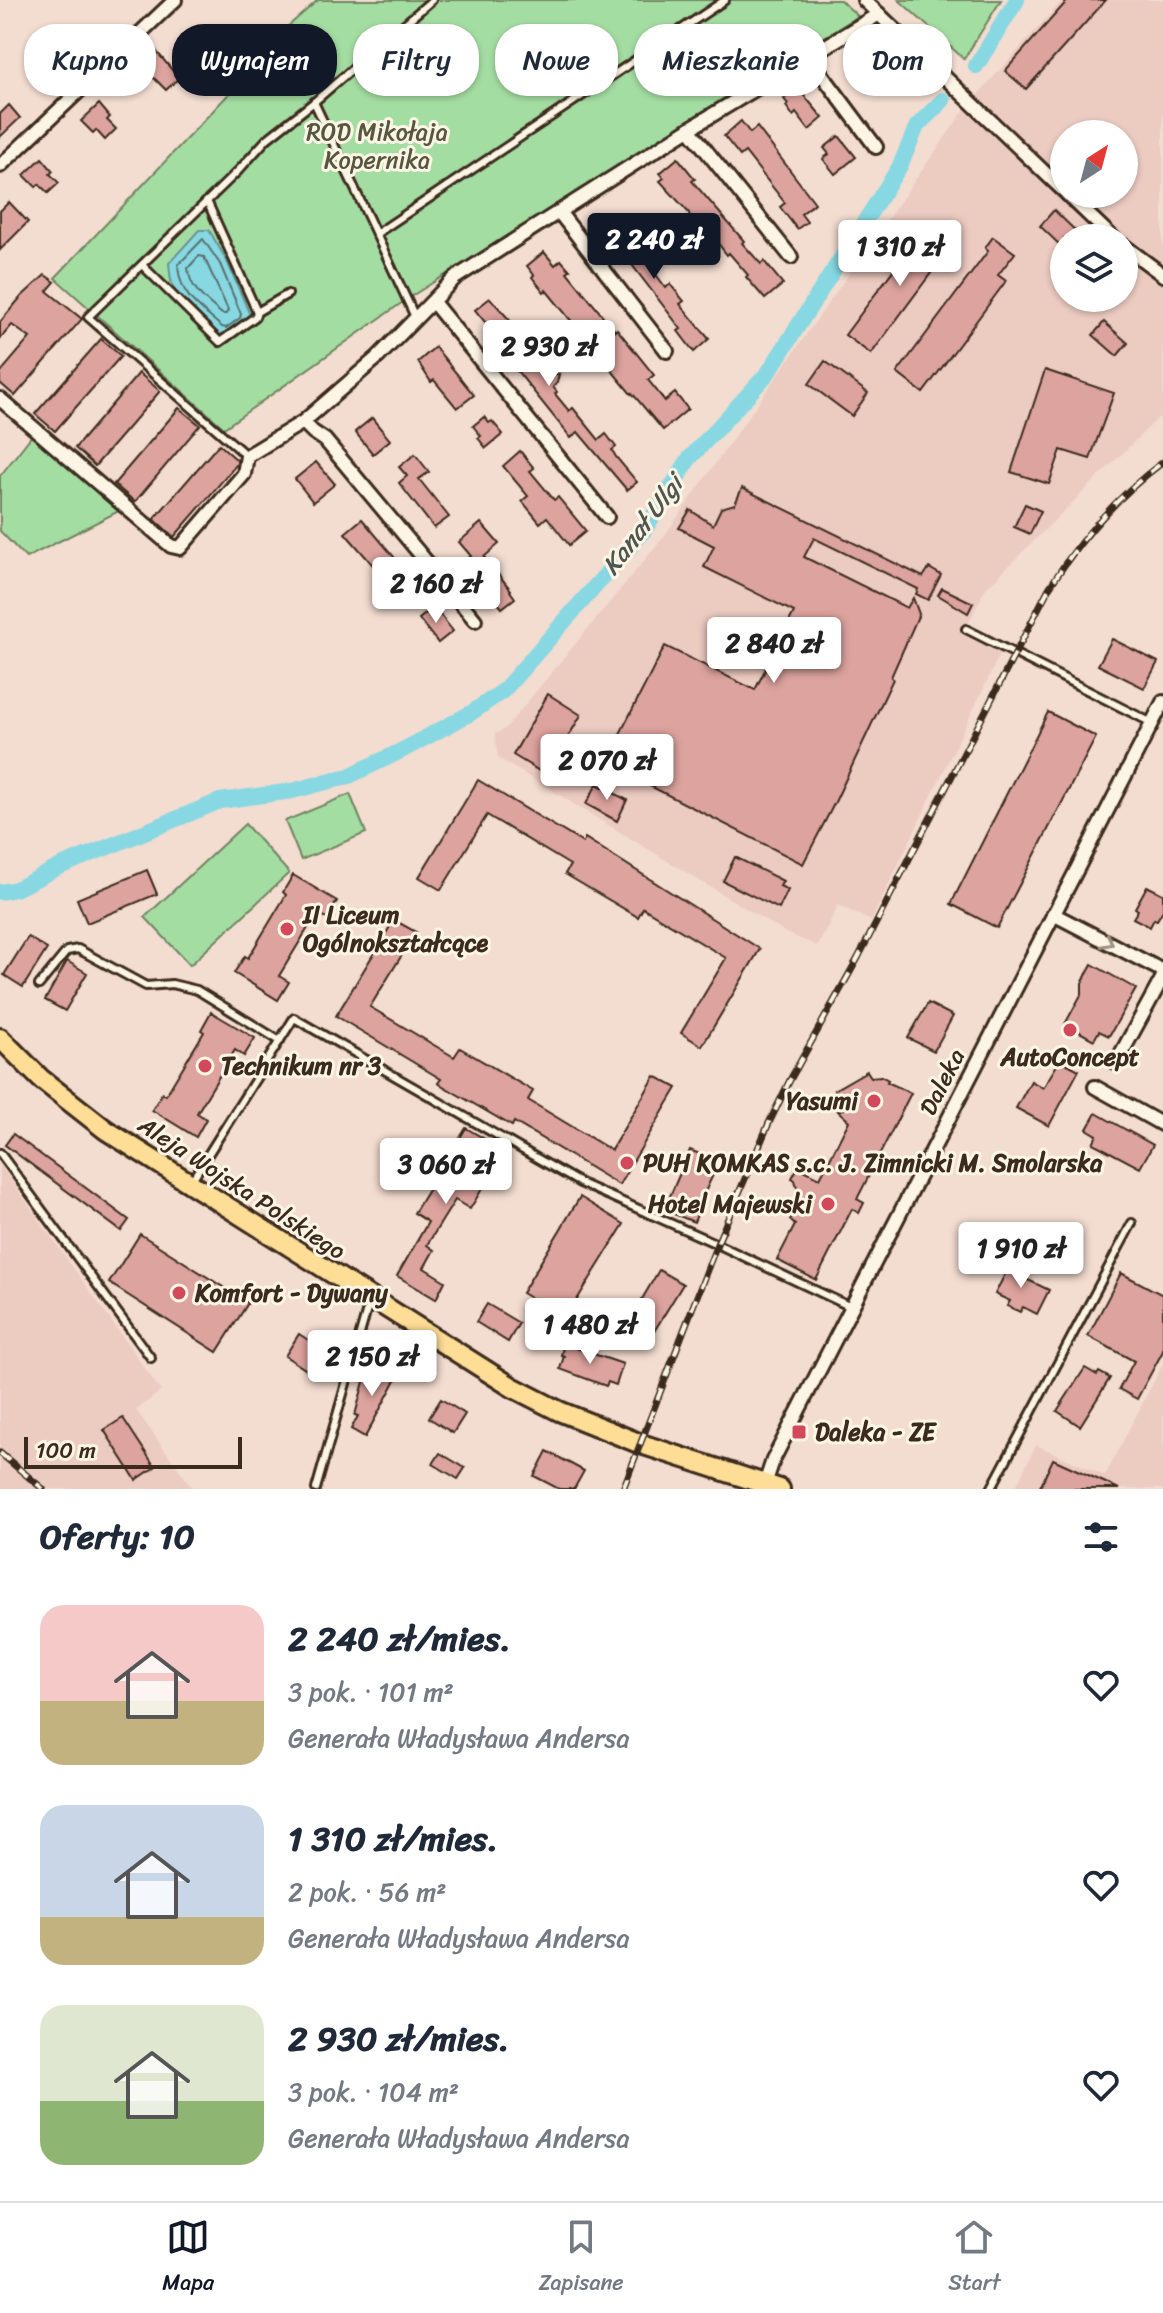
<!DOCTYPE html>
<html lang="pl">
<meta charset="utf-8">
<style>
:root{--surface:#fff;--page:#f6f6f7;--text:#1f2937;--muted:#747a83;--line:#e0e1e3;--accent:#111827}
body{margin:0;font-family:Sriracha,sans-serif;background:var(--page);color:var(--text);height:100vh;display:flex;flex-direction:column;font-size:30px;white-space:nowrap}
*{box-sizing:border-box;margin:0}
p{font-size:26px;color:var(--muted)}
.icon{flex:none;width:44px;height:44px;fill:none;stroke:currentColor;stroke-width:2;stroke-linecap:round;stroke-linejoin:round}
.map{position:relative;height:1489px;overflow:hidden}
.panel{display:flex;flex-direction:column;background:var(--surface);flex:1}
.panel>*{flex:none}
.guide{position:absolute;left:24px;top:24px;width:1116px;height:72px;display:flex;gap:16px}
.needle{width:52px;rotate:36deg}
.buttons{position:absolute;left:1050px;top:120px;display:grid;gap:16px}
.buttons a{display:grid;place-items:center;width:88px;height:88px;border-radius:50%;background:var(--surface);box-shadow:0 2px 6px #0004;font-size:40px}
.scale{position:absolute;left:24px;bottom:20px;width:218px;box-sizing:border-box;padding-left:8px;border:4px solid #3b2a1e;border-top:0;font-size:22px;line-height:28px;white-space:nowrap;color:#3b2a1e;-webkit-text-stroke:6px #fcf5e5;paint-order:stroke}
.price{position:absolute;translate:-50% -68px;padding:0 18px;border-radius:8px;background:#fff;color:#222;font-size:26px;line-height:52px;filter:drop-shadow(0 2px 4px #0008)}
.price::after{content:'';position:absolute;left:50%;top:48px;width:24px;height:18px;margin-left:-12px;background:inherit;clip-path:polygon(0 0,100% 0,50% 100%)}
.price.current{background:var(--accent);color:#fff}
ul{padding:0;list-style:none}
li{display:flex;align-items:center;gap:24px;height:200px;padding:0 40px}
li span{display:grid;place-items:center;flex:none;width:224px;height:160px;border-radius:24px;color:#555}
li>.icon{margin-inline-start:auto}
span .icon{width:96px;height:96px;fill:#fffc;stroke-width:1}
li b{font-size:34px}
h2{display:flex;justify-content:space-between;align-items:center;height:96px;padding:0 40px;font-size:34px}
.chip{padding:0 28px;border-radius:32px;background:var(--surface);box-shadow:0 2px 6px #0004;font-size:28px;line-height:72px}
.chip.current{background:var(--accent);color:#fff}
.dock{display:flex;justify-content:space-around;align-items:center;height:112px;border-top:2px solid var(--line);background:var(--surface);font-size:22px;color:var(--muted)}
.dock a{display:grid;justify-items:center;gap:4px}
.dock .current{color:var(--accent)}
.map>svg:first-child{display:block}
.built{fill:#eccbc1;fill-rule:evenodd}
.green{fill:#a4dda2;stroke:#708460;stroke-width:2}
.water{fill:#87d8e2;stroke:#699294;stroke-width:2}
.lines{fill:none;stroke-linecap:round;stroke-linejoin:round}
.shore{stroke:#59706c;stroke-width:2}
.canal{stroke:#87d8e2;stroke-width:16}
.building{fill:#dda39e;stroke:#3b2a1e;stroke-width:2}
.lane-casing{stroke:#3b2a1e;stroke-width:12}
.street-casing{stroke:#3b2a1e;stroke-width:18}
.primary-casing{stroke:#3b2a1e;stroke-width:24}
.lane{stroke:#fcf5e5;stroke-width:6}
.street{stroke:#fcf5e5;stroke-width:12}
.primary{stroke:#fedd96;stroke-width:18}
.rail-casing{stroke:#3b2a1e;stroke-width:7}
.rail{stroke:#fcf5e5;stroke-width:4;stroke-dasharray:12;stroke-linecap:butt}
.oneway{stroke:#9c9082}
.poi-dot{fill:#d1495b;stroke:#fcf5e5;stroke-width:3}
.labels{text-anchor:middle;stroke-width:6;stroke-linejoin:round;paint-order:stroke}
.park-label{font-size:24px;fill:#55573f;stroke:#fcf5e5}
.poi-label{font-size:24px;font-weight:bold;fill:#3b2a1e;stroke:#fcf5e5;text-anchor:start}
.street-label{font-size:24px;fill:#3b2a1e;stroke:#fcf5e5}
.water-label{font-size:26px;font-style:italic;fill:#4e564f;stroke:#fcf5e5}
</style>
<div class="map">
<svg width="1163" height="1489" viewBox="0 0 1163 1489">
<rect width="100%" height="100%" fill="#f3dcd0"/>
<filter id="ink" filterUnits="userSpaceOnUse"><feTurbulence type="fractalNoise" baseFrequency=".0125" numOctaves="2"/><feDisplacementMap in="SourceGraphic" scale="16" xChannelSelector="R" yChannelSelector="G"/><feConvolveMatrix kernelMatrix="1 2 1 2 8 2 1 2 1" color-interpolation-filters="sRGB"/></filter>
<g filter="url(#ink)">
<!-- built -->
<g class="built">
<path d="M1063,0H1163V413L985,589L963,635L1000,654L871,921L838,905L818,946L786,933L498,758L495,734L505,729L663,538L966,108ZM1064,134H1124V194H1064ZM1064,238H1124V298H1064Z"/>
<path d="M0,1165L161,1391L136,1410L193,1489H0Z"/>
<path d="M1163,1364V1489H1015L1036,1445L1105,1476Z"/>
</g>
<!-- green -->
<g class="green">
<path d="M318,0H840L858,16L410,297L224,428L55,278L259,62L254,56Z"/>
<path d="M899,0H1001L964,59Z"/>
<path d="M33,434L119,511L26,558L0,531V476Z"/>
<path d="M350,794L366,833L301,860L285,821Z"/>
<path d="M245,824L289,873L190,965L145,917Z"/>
</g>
<!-- water -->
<path class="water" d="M199,230H209L227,261L250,315L248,321L227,338C210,331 182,306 174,289C170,282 170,272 169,263Z"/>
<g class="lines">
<!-- shore -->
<g class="shore">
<path d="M203,239L220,264L241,314L240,318L226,328L222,327C199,307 180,297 178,265Z"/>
<path d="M199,256L204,257L228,310L226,314H222C206,300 190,290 188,268Z"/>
</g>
<!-- canal -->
<g class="canal">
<path d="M976,66L1017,0"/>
<path d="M0,892L16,889L59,867L220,801L292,791L349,776L401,751L471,713L503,691L643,532L689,459L768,373L900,166L917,126L943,100"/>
</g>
</g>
<!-- building -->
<g class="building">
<path d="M1068,0H1106L1026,89L1005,71Z"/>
<path d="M52,47L60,57L64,54L76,66L58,83L37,61Z"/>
<path d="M877,50L905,73L907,83L902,90H892L877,78L871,85L858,74V60L863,53Z"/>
<path d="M156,51L179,78L166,90L153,77L150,80L138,67Z"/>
<path d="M797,87L823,118L809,130L796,113L793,116L786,106L788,104L784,99Z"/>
<path d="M99,104L110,117L107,120L116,129L105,140L96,130L93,133L81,121Z"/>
<path d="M9,105L20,118L0,137V114Z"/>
<path d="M741,121L750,133L757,127L815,203L801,214L807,222L797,229L780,207L785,203L745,152L740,156L724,136Z"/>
<path d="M839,136L856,157L835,174L823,159L829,154L824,148Z"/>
<path d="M42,158L53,171L50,174L59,183L48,193L39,184L36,187L24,175Z"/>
<path d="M678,158L695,179L692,181L744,241L742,243L761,264L764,261L783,284L765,299L746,277L748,275L729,253L727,255L700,220L695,225L690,219L689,213L660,181L664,178L660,173Z"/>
<path d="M9,202L28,222L0,250V211Z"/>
<path d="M1054,210L1083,238H1064V249L1040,226Z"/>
<path d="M608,213L638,249L642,245L657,265L652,269L666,288L670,284L684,301L680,304L709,339L694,352L678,331L681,329L616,244L613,246L594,224Z"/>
<path d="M928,223L954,242L871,354L845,335Z"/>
<path d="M993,237L1015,253L998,275L1006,281L923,393L897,373L988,251L985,248Z"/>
<path d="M544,252L555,265L561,260L570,270L567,272L615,331L617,329L654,375L648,380L665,401L675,393L688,409L663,430L632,393L631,394L546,290L544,292L532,277L534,275L527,266Z"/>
<path d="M45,275L55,282L47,291L82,319L15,396L0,383V373L30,338L12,325L0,339V322L21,297Z"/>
<path d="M490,298L521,333L524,330L531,339L535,336L543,346L533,354L550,374H559L557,383L553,387L557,392L555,394L569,411L573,408L599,440L606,434L616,447L612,450L616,457L637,482L627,490L578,432L571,438L509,361L516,355L497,330L494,333L475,310Z"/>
<path d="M1104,322L1128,343L1117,356L1093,335Z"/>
<path d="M101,339L121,356L55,431L35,414Z"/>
<path d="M435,347L474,395L457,408L434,380L431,382L418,362Z"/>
<path d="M825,361L868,393L852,416L809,384Z"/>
<path d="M1045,370L1114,393L1090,459L1061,450L1049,484L1011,472Z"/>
<path d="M139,373L160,391L95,466L75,448Z"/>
<path d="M179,408L200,425L135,502L114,484Z"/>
<path d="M484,417L489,423L492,421L503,434L486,448L478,438L481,436L473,426Z"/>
<path d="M372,418L390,440L373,454L355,432Z"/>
<path d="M219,444L237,460V464L174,537L154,519Z"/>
<path d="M520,451L534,468L530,471L554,500L558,497L586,531L569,545L547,517L540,523L522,501L528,496L503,466Z"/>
<path d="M415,454L429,472L419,479L449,517L434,528L399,483L407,476L399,467Z"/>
<path d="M316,462L335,484L313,502L295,479Z"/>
<path d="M742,488L923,577L929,568L941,575L928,600L916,594L918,589L814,538L804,557L907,608L913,598L919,614L891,677L893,679L835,802L803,864L605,763L665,646L755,690L794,612L704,567L714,546L679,528L690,510L713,525L721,508L735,504Z"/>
<path d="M1025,504L1041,511L1030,534L1014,527Z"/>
<path d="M362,519L416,583L400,596L345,533Z"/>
<path d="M481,523L499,544L484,557L511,590L510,591L515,598L502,608L497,602L496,603L463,563L471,556L459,542Z"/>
<path d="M942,588L973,603L968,613L938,595Z"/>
<path d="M434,607L453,631L438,643L419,619Z"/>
<path d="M1112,639L1158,662L1144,688L1098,665Z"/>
<path d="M548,694L581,715L546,775L513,755Z"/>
<path d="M1048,712L1096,737L997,928L951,904Z"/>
<path d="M478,780L583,843L585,838L760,949L702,1046L681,1033L726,958L643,908L638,917L565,874L570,865L487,815L441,890L419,877Z"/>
<path d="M597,784L627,800L617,821L586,804Z"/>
<path d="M735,857L783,881L780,886L788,890L779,909L723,881Z"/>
<path d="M147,870L157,894L87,923L77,899Z"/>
<path d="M293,875L337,901L327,918L317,913L279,976L289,982L278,1000L234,973L245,956L248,958L286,895L283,892Z"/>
<path d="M1147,886L1163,894V910L1157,920L1154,919L1150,927L1133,918L1138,910L1135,908Z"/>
<path d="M394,920L416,932L370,1007L454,1057L460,1048L533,1091L528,1100L611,1150L655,1076L677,1088L619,1185L514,1122L512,1126L438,1083L441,1079L336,1016Z"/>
<path d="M28,937L47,949L23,987L4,975Z"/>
<path d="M67,961L87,973L65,1011L45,1000Z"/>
<path d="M1092,964L1136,989L1109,1036L1099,1031L1094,1040L1065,1024L1082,993V983Z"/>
<path d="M928,1003L953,1016L934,1051L908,1038Z"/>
<path d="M211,1012L255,1038L244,1056L235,1050L197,1113L206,1119L196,1137L152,1110L162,1093L166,1095L204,1032L201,1030Z"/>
<path d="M1060,1060L1079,1070L1049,1126L1016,1108L1031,1081L1043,1088Z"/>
<path d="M867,1071L871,1077L881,1076L888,1080L887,1082L911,1093L857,1199L864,1203L859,1213L852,1209L816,1280L777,1260L795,1225L790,1220L800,1199L795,1180L792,1178L798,1167L820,1178L849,1121L838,1111L844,1108L834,1090Z"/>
<path d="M1096,1113L1153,1145L1140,1168L1093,1143L1097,1135L1087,1129Z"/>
<path d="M466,1128L490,1142L476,1164L491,1174L470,1209L455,1200L427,1245L434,1250L424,1268L445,1281L436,1299L397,1276L428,1222L414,1213Z"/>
<path d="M13,1134L129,1220L121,1231L5,1145Z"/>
<path d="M690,1150L719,1162L697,1209L699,1210L694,1222L664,1210Z"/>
<path d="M580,1197L624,1224L565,1319L522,1293Z"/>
<path d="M140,1234L248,1303L217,1352L109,1283Z"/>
<path d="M1011,1262L1028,1272L1024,1278L1049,1290L1037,1314L1023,1307L1020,1312L1007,1306L1010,1301L995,1294Z"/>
<path d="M659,1270L683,1284L647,1343L624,1330Z"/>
<path d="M1121,1273L1163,1295V1351L1137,1399L1119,1389L1134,1361L1088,1336Z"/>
<path d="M487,1304L519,1323L508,1342L476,1322Z"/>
<path d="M299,1334L333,1356L319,1378L285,1356Z"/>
<path d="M564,1344L623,1364L616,1385L608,1382L606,1386L560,1369L564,1356L561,1355Z"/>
<path d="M369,1363L397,1378L365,1437L351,1429L358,1416L355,1415Z"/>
<path d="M1085,1368L1097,1375L1099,1372L1110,1378L1080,1426L1057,1411Z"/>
<path d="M441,1399L465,1414L453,1433L429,1418Z"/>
<path d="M123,1418L155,1467L136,1480L104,1430Z"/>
<path d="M547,1451L584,1471L574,1489H559L534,1476Z"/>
<path d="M440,1453L465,1468L458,1479L433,1464Z"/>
<path d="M1053,1459L1119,1489H1039Z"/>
</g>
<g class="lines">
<defs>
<g id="lane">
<path d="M314,102L376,234L725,0"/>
<path d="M207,201L257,312"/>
<path d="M376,234L415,317"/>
<path d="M142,265L220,342L255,317L257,312L288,294"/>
<path d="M247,456L88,317L238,171L267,139L314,102L432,0"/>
<path d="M966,629L1152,723"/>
<path d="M39,985L67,951L78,949L146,986L172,984L197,990L280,1041"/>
<path d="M0,1153L151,1358"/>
<path d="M192,1180L294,1018L580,1183L717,1244L851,1307"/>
<path d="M316,1489L366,1313L371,1303"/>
<path d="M991,1489L1132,1223"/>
</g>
<g id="street">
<path d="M864,0L1064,191"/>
<path d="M808,56L876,147"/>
<path d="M689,129L791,257"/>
<path d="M0,166L175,0"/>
<path d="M1067,194L1113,238"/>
<path d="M559,212L667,351"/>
<path d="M1124,246L1163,275"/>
<path d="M433,302L607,517"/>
<path d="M0,399L171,546L180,548L244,474L247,456L303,422L378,357L455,278L689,129L879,14"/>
<path d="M303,422L313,432L325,440L475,620"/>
<path d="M1053,914L1163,971"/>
<path d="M1116,1063L1163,977"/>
<path d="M1095,1087L1163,1125"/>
<path d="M765,1484L773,1460L1163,702"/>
</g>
<path id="primary" d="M0,1038L41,1079L106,1130L512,1387L559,1411L641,1444L780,1489"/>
</defs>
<!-- lane casing -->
<use href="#lane" class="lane-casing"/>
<!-- street casing -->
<use href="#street" class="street-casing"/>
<!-- primary casing -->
<use href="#primary" class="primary-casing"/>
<!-- lane -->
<use href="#lane" class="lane"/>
<!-- street -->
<use href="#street" class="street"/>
<!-- primary -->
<use href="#primary" class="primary"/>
<defs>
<g id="rail">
<path d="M0,1453L43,1489"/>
<path d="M623,1489L717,1244L769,1123L790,1080L858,958L1049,588C1080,539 1116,497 1163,462"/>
</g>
</defs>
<!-- rail casing -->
<use href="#rail" class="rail-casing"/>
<!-- rail -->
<use href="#rail" class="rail"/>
</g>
<!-- one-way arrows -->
<defs><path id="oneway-chevron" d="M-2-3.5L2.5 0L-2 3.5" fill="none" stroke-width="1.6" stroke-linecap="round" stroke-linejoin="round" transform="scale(2)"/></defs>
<use class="oneway" href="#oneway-chevron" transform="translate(1108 942) rotate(27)"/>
</g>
<!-- markers -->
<g class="poi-dot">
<circle cx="287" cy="929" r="8"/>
<circle cx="1070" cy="1030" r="8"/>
<circle cx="205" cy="1066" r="8"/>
<circle cx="874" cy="1101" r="8"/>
<circle cx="627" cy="1163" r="8"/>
<circle cx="828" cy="1204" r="8"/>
<circle cx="179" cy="1293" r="8"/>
<rect x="791" y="1424" width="16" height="16" rx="4"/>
</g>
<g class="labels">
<!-- park labels -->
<g class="park-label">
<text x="377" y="140">ROD Mikołaja<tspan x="377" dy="28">Kopernika</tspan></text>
</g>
<!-- poi labels -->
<g class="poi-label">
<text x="303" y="923">II Liceum<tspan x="303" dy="28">Ogólnokształcące</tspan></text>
<text x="1070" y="1065" text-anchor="middle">AutoConcept</text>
<text x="221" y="1074">Technikum nr 3</text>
<text x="858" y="1109" text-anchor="end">Yasumi</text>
<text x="643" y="1171">PUH KOMKAS s.c. J. Zimnicki M. Smolarska</text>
<text x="812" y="1212" text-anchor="end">Hotel Majewski</text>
<text x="195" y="1301">Komfort - Dywany</text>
<text x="815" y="1440">Daleka - ZE</text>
</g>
<!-- street labels -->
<g class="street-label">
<text transform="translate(942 1082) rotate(-63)" y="8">Daleka</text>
<text transform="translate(242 1188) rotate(33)" y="8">Aleja Wojska Polskiego</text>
</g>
<!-- water labels -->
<g class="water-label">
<text transform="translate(642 525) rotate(-53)" y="9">Kanał Ulgi</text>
</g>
</g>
</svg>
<div class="buttons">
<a><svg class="needle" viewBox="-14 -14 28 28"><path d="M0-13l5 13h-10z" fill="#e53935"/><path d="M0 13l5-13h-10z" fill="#747a83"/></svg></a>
<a><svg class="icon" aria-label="layers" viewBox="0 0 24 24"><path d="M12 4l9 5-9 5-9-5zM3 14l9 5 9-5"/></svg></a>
</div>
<div class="scale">100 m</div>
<b class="price current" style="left:654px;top:281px">2 240 zł</b>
<b class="price" style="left:900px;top:288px">1 310 zł</b>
<b class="price" style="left:549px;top:388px">2 930 zł</b>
<b class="price" style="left:436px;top:625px">2 160 zł</b>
<b class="price" style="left:774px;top:685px">2 840 zł</b>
<b class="price" style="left:607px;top:802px">2 070 zł</b>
<b class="price" style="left:446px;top:1206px">3 060 zł</b>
<b class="price" style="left:1021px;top:1290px">1 910 zł</b>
<b class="price" style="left:590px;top:1366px">1 480 zł</b>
<b class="price" style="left:372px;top:1398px">2 150 zł</b>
<div class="guide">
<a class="chip">Kupno</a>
<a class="chip current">Wynajem</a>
<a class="chip">Filtry</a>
<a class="chip">Nowe</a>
<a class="chip">Mieszkanie</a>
<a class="chip">Dom</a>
</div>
</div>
<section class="panel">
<h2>Oferty: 10<svg class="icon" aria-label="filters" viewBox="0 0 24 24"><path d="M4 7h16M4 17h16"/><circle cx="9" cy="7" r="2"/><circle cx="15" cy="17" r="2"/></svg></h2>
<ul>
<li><span style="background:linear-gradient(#f6c9c9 60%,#c2b280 0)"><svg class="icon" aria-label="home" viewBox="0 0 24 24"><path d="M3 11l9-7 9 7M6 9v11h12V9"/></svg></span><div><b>2 240 zł/mies.</b><p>3 pok. · 101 m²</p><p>Generała Władysława Andersa</p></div><svg class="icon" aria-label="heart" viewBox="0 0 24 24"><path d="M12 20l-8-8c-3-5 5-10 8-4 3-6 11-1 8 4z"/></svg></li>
<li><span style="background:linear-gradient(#c9d6e8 70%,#c2b280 0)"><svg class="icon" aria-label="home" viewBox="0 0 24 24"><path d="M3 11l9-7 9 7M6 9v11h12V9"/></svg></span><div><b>1 310 zł/mies.</b><p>2 pok. · 56 m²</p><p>Generała Władysława Andersa</p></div><svg class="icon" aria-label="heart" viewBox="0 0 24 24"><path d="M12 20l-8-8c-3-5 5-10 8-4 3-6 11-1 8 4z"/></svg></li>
<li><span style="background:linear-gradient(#dfe7d0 60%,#8fb573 0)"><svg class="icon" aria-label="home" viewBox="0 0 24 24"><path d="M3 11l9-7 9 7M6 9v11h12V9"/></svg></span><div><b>2 930 zł/mies.</b><p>3 pok. · 104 m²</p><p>Generała Władysława Andersa</p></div><svg class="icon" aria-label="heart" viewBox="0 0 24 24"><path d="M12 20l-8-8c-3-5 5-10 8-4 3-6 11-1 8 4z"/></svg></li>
</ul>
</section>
<nav class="dock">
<a class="current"><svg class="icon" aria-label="map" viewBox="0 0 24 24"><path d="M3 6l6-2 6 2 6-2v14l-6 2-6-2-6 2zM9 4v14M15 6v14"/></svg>Mapa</a>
<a><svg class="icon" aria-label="saved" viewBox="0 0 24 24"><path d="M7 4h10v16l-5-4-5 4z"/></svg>Zapisane</a>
<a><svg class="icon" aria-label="home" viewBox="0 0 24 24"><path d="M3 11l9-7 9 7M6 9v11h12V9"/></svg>Start</a>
</nav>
